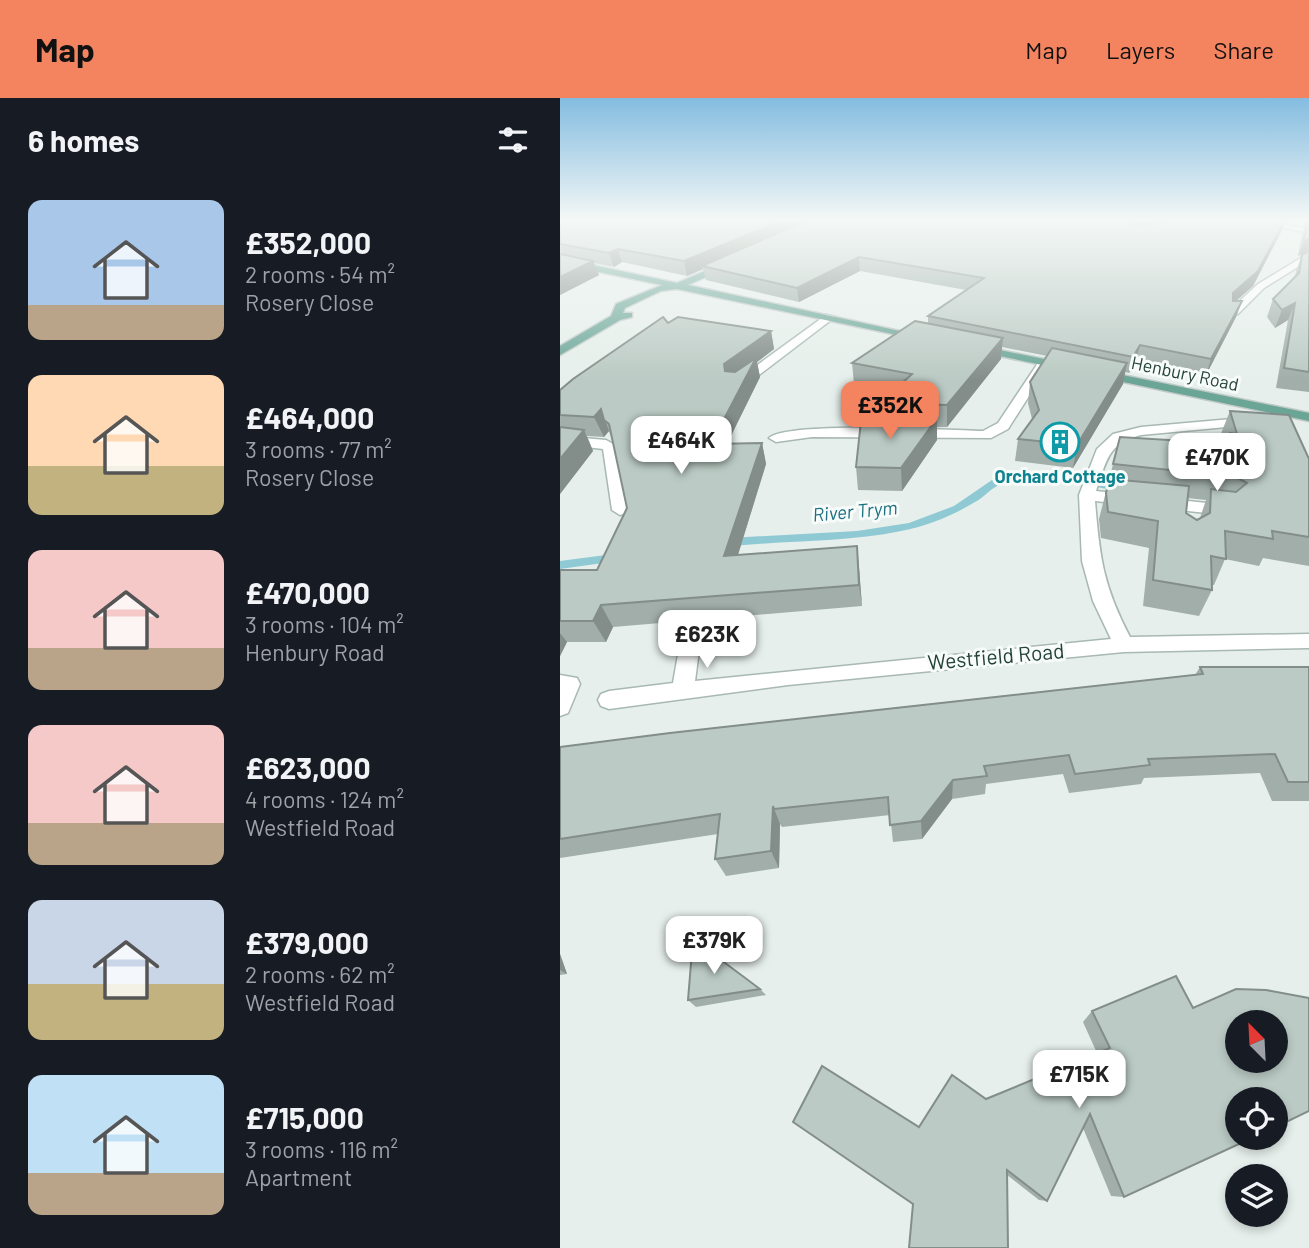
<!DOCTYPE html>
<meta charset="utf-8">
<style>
:root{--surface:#171b24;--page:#242831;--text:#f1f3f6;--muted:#9ea1a6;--accent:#f4845f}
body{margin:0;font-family:Barlow,sans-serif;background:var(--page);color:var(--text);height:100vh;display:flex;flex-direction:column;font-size:26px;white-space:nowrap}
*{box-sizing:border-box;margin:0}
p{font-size:23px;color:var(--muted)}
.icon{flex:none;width:38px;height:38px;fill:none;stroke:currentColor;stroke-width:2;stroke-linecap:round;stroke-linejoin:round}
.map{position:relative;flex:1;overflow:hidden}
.sheet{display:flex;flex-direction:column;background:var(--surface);width:560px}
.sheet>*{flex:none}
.needle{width:46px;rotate:336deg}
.fabs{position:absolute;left:665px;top:912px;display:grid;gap:14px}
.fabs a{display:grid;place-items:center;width:63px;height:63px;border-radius:50%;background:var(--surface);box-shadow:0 4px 10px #0003;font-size:35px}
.price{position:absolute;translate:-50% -60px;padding:0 16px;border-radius:14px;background:#fff;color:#222;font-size:23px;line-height:46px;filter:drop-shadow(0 2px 4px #0008)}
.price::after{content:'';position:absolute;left:50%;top:42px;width:21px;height:16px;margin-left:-10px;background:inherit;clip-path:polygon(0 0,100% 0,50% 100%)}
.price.current{background:var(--accent);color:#111}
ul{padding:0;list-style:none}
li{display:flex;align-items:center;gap:21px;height:175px;padding:0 28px}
li span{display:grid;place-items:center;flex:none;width:196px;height:140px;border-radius:14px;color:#555}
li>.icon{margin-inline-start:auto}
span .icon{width:84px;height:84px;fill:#fffc;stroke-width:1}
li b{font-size:30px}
h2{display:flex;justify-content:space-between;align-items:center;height:84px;padding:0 28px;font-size:30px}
header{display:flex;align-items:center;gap:42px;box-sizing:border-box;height:98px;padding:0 35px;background:var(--accent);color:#111}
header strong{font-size:33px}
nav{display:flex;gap:38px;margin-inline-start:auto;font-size:24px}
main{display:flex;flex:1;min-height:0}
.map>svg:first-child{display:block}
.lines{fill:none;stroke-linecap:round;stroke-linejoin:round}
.stream{fill:#8ec9d4;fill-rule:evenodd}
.minor-casing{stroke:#a8b8b2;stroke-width:3}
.major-casing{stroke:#c2cac8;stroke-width:3}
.minor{fill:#fff;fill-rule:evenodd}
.major{fill:#6aa596;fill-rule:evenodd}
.wall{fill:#a1aea9;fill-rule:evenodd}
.shaded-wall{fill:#838d89}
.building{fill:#bbcac4;stroke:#838d89;stroke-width:2;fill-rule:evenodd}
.labels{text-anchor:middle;stroke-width:6;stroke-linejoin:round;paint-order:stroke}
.far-street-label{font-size:18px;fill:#24423a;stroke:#f7fbf9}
.far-culture-label{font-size:18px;font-weight:bold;fill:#0d838f;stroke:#f7fbf9}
.far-water-label{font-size:19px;font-style:italic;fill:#1c6f80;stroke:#f7fbf9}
.street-label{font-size:21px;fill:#24423a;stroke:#f7fbf9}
</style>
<header>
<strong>Map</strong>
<nav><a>Map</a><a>Layers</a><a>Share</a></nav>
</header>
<main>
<section class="sheet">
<h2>6 homes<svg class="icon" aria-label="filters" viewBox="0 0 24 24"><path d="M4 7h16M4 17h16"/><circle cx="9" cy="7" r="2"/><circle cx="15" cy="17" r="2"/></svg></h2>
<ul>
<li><span style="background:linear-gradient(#a9c7e8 75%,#b9a48a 0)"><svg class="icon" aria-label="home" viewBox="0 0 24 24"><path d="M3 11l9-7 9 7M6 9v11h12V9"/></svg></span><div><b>£352,000</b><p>2 rooms · 54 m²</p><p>Rosery Close</p></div></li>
<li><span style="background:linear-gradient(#ffd9b3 65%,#c2b280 0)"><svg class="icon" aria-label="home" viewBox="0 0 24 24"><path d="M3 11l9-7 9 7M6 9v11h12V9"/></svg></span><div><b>£464,000</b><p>3 rooms · 77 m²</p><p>Rosery Close</p></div></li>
<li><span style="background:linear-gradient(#f6c9c9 70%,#b9a48a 0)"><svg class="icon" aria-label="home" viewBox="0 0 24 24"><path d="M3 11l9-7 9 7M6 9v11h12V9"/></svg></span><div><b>£470,000</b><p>3 rooms · 104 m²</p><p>Henbury Road</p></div></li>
<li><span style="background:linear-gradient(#f6c9c9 70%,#b9a48a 0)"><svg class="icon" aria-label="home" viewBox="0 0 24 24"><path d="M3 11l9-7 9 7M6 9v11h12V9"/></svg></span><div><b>£623,000</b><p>4 rooms · 124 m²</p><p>Westfield Road</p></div></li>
<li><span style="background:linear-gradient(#c9d6e8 60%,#c2b280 0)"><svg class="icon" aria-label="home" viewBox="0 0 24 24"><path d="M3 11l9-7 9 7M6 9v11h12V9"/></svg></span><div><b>£379,000</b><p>2 rooms · 62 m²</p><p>Westfield Road</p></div></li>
<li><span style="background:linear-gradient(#bfe0f5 70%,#b9a48a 0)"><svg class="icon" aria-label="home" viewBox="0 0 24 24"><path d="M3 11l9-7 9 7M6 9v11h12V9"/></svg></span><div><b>£715,000</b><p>3 rooms · 116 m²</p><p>Apartment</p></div></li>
</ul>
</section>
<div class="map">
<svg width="749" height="1150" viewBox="0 0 749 1150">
<rect width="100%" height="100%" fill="#e6efeb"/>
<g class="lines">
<!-- stream -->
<g class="stream">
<path d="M467,376L500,378L564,388L569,391L564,394C526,388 480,374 442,386C431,389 425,399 415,404C392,418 367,428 341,433C283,445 223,442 164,449L158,445L164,441L186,439L297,433L349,425L394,408L432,382Z"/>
<path d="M61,455L65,456V462L0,471V463Z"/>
</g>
<defs>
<g id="minor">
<path d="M695,122L749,131V135L696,124Z"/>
<path d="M749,155V162L704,190L678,216H670V212L698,186Z"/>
<path d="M266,217L275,219L182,290H174V284Z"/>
<path d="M484,261L490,265L448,331L431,340L252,339L216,344L209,340C227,323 389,332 423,333L438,325L480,262Z"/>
<path d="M694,319L699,320V326L581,337C547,346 547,362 536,393L665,407L673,412L665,417L535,403C540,461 543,487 570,539L749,536V550L564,554L228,587L49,611L41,608L38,602L41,596L49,593L113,585L120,545L123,540H137L140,545L135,583L551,541L533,503L522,463L519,397L537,351L553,336L581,329Z"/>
<path d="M0,338L46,342L55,347L68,412L66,415L60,417L52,412L43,351L0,346Z"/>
<path d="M0,577L17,580L20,586L8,615L0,618Z"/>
</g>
<g id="major">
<path d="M0,160L117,185L170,162L173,167L128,187L372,240L366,243L117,191L101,193L65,210L63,215H72V219L60,222L0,257V248L51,218L56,206L102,187L0,166Z"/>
<path d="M415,247L749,315V323L411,252L409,250Z"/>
</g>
</defs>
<!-- minor casing -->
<use href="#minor" class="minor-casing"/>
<!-- major casing -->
<use href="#major" class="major-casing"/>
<!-- minor -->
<use href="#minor" class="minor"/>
<!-- major -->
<use href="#major" class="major"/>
</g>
<!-- wall -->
<g class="wall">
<path d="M0,122H727L725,124H724L722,132L693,188L676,203H682L676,219L646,277L576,263L569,275L565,274L563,286L513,370L455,363L458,341L472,321L468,305L470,284L487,258L442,249L441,261L387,329H377V342L342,393L298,392L296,369L321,320L320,305L333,294L294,286L292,265L368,225V218L406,192L300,173L239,204L146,182L143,171L127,178L62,164L54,169L34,165L39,177L0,197Z"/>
<path d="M745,122H749V294L716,290L728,222L715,230L707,219L713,201L735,180L736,173L742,157L748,153L738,158L742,136L745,128L744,127Z"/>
<path d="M211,233L214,251L197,264L200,279L167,346L202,345L206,366L178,457L299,470L302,508L53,529L46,544H7L0,558V472H37L67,410L52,341L49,333L44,339L27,338L33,353L0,396V292Z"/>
<path d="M670,313L749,361V468L703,460L699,468L665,461L654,487H651L652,492L639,518L583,508L589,450L541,440L539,421L560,339L662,345L660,338ZM627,400L646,402L640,420L637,422L626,415Z"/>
<path d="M640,569H749V703H712L700,675L584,680L581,686L509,695L503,676L426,686L425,696L392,701L362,741L333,744L330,717L222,729L220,726L219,770L166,778L155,761L158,736L0,760V649L635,577Z"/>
<path d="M0,856L7,876L0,877Z"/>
<path d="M616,878L564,1099L551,1098L523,1030L487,1103L479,1102L447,1077L359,1029L537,955L523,924L532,913Z"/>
<path d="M200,891L206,897L136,909L128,902Z"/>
</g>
<!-- shaded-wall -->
<g class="shaded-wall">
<path d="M224,122H256L142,168L143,171L127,178L124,163Z"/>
<path d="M573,122H646L571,134V125Z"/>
<path d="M725,122L722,132L693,188L668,210L673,195Z"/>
<path d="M749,140V153L738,158L744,143Z"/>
<path d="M58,151L62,164L54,169L49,155Z"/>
<path d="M299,159L300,173L239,204L237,190Z"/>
<path d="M33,163L39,177L0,197V179Z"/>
<path d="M682,203L676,219L646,277L651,261Z"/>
<path d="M735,205L728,222L715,230L722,212Z"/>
<path d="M211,233L214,251L197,264L200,279L157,366L151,346L169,285L165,273L164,266Z"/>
<path d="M443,240L441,261L387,329V307Z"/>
<path d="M580,247L576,263L569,275L573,259Z"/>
<path d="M567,265L563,286L513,370L517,347Z"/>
<path d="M41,311L49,333L44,339L34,319Z"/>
<path d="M377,320V342L342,393L341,370Z"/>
<path d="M24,332L33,353L0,396V361Z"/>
<path d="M202,345L206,366L171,479L164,458Z"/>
<path d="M297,448L299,470L302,508L299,487Z"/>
<path d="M41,507L53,529L46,544L33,523Z"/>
<path d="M0,535L7,544L0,558Z"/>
<path d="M393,682L392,701L362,741L361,723Z"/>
<path d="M213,708L220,726L219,770L211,753Z"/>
<path d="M0,856L7,876L0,872Z"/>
</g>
<!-- building -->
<g class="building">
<path d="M0,122H224L124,163L58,151L49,155L0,146Z"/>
<path d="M248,122H573L571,125L578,128L615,122H725L698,173L673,195V203H682L651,261L580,247L573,259L368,218L424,180L299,159L237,190L142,168Z"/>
<path d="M748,122H749V140L744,143Z"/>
<path d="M749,153V274L724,270L735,205L722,212L713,201L739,175L742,157Z"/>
<path d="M0,156L33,163L0,179Z"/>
<path d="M103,219L108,225L118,219L211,233L164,266L165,273L175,274L196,260L151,346L202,345L164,458L297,448L299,487L41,507L33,523H0V472H37L67,410L49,326L44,322L41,311L34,319L0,317V292L13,281Z"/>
<path d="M355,223L443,240L387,307L320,305L352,276L292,265Z"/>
<path d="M492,250L567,265L517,347L458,341L479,312L470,284Z"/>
<path d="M670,313L729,317L749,361V439L712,433L713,441L665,433L666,461L651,458L652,492L593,482L598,423L548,414L546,395L549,381L629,388L626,415L637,422L650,415L651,391L676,394L687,385L676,379L553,366L560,339L673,346L670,335L677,336Z"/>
<path d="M304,320H377L341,370L296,369L301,323Z"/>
<path d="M0,329L24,332L0,361Z"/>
<path d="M640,569H749V684H728L715,656L588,661L590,667L515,676L509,657L424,668L427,678L393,682L361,723L330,727L328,699L214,711L213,708L211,753L155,761L160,716L0,741V649L110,635L643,576Z"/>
<path d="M133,841L200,891L128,902Z"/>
<path d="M616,878L633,910L676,891L706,892L749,900V1013L716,1029V1001H677V1040H692L564,1099L530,1016L487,1103L447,1072L448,1150H349L353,1106L233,1024L262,968L359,1029L392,977L426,1001L550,950L532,913ZM677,924H716V962H677Z"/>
</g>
<!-- sky -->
<linearGradient id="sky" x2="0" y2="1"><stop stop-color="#84bce0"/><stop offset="0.43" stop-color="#f4f8f6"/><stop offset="1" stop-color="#f4f8f6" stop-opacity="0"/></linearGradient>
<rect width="749" height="283" fill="url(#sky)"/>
<!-- icons -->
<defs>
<symbol id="building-ring" viewBox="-11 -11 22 22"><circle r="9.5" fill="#f7fbf9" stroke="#0f9aa8" stroke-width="1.5"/><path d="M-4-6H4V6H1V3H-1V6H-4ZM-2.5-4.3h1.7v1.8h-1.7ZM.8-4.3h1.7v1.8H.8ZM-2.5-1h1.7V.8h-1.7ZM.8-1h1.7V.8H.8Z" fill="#0f9aa8"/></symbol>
</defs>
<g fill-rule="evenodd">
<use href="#building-ring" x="478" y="322" width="44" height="44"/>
</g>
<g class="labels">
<!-- far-street labels -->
<g class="far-street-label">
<text transform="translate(625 276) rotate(12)" y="6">Henbury Road</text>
</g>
<!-- far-culture labels -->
<g class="far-culture-label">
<text x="500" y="385">Orchard Cottage</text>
</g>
<!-- far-water labels -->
<g class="far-water-label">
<text transform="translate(295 413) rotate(-5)" y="7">River Trym</text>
</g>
<!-- street labels -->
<g class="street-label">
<text transform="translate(436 559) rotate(-5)" y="7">Westfield Road</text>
</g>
</g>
</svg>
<div class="fabs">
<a><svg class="needle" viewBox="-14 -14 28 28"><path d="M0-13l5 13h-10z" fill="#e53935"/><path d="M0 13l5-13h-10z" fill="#9ea1a6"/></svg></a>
<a><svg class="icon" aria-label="locate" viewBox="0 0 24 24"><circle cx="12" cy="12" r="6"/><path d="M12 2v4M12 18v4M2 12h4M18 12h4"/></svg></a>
<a><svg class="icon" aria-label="layers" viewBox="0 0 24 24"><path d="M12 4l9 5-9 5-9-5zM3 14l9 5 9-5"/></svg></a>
</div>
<b class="price current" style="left:330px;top:343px">£352K</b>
<b class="price" style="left:121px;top:378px">£464K</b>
<b class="price" style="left:657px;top:395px">£470K</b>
<b class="price" style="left:147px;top:572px">£623K</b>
<b class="price" style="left:154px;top:878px">£379K</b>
<b class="price" style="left:519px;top:1012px">£715K</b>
</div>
</main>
